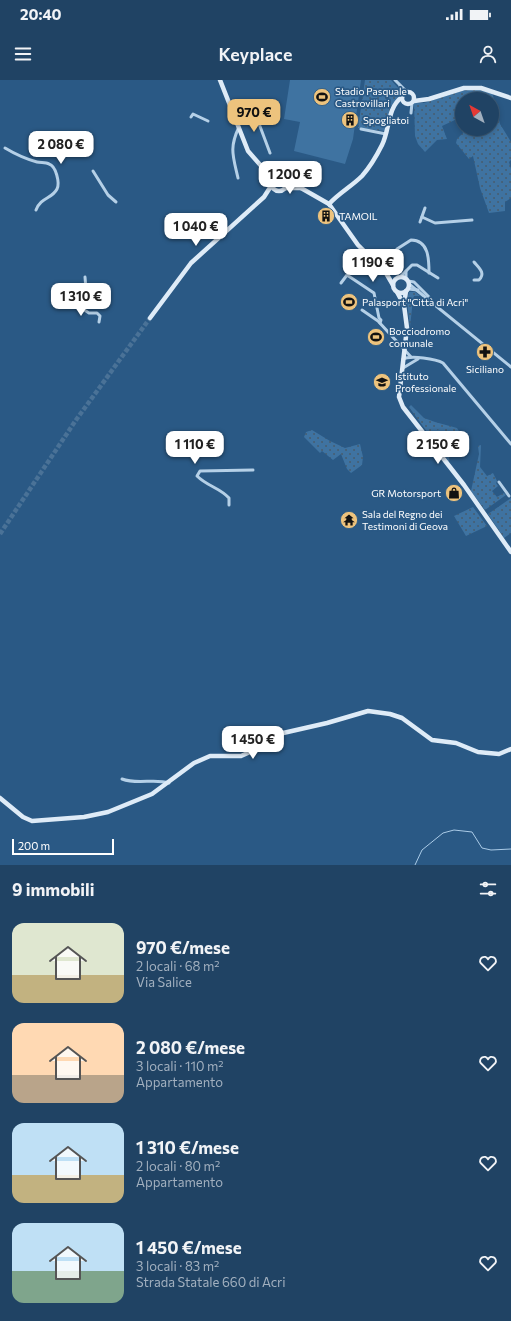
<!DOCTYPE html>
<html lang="it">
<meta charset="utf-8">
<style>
:root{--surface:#204364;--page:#2d4e6d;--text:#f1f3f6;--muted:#a2b0bf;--line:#3d5c78;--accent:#edc37d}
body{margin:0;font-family:Commissioner,sans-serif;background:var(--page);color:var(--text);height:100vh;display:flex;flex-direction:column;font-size:15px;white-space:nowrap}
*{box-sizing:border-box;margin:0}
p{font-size:13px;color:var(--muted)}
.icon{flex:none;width:22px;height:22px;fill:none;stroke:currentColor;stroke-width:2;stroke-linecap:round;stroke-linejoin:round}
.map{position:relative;height:785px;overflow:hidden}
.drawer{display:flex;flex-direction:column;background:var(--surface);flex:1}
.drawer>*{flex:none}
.needle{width:26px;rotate:320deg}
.fabs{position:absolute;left:455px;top:12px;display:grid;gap:8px}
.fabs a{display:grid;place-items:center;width:44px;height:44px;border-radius:50%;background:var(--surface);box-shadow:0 2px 6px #0003,0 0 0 1px var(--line);font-size:20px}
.scale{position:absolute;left:12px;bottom:10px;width:102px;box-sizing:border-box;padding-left:4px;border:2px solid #fff;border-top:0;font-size:11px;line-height:14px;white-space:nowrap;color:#fff;-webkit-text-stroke:3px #2a5985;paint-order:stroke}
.price{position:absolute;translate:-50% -34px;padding:0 9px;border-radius:8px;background:#fff;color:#222;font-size:13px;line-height:26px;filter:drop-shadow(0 1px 2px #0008)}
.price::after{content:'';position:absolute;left:50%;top:24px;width:12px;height:9px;margin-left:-6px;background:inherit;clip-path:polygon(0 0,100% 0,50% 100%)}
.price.active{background:var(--accent);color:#111}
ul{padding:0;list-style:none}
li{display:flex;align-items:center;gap:12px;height:100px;padding:0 12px}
li span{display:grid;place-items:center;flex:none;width:112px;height:80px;border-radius:12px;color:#555}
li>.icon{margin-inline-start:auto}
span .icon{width:48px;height:48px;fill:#fffc;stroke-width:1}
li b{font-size:17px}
h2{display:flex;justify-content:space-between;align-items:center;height:48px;padding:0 12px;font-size:17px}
.status{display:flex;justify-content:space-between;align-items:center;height:28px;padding:0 20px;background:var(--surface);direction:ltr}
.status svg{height:11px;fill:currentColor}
header{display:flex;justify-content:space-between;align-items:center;height:52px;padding:0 12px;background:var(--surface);font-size:18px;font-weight:600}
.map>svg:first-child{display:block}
.green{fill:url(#green-dots);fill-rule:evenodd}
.pitch{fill:#3f73a1}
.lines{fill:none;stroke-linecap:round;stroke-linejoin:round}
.stream{stroke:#aacbe7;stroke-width:1}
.secondary-tunnel{stroke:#4a7297;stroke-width:4.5;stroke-dasharray:4.5 2;stroke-linecap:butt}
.minor{stroke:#b5d0e7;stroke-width:3}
.secondary{stroke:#deebf7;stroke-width:4.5}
.labels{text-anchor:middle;stroke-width:3.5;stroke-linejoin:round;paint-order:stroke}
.poi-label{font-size:10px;fill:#fff;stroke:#2a5985;text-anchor:start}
</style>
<div class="status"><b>20:40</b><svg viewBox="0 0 49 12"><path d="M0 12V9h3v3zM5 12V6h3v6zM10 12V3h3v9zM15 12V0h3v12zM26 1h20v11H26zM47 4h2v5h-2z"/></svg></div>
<header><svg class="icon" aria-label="menu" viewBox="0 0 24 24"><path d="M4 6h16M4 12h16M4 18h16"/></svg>Keyplace<svg class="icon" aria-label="person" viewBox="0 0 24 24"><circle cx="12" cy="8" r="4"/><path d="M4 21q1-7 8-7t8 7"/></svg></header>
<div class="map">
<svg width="511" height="785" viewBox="0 0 511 785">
<defs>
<pattern id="green-dots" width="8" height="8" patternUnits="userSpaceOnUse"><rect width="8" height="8" fill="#3f73a1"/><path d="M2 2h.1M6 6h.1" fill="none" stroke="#475c6e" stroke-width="1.8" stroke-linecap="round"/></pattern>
</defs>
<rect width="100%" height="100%" fill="#2a5985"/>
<!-- green -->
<g class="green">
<path d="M365,0H391L400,10L399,18L391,26L385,51L358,48Z"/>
<path d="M477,9L492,12L500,44L511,62V80L509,82L511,89V118L505,122V131L489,133L480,108L473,76L469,79L456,63L457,59L463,53L457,39L442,46L447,59L437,60L425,72L418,64L415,56L414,23H424L462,11ZM462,19H492V49H462Z"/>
<path d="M409,212H415L420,216H414L413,219L410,247L407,221Z"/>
<path d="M411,325L424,338L435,342L457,348L464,359L450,371L449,382L409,327Z"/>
<path d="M312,350L330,361L345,368L360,364L363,377L362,385L351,393L347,389L341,374L333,380L322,371L320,373L304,357L306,352Z"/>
<path d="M481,365L480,387L487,396L493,393L497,401L496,403L498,406L492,411L497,417L495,418L504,413L506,415L485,430L471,411L479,374L478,366Z"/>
<path d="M511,418V453L504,458L488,434Z"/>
<path d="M473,427L487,446L466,456L454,436Z"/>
</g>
<!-- pitch -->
<g class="pitch">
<path d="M290,0H361L353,59L345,84L294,71L300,42L284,39Z"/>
<path d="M442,347L455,364L445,371L432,354Z"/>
</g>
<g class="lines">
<!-- stream -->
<path class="stream" d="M415,785L422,770L443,753L454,750L472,752L482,768L491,770L511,769"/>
<!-- secondary-tunnel -->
<path class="secondary-tunnel" d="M0,454L76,340L150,238"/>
<!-- minor -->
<g class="minor">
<path d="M395,0L407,12"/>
<path d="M400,6L402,15"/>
<path d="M242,22L247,33"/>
<path d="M411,33L412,23"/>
<path d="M191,37L193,34L208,41"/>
<path d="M235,37L252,31L255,33L270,73"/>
<path d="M361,49L386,54"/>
<path d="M5,68C15,74 26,79 37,82C41,83 46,82 49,84C56,86 60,103 57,109C52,119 41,117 36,130"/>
<path d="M93,91L108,115L116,122"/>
<path d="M238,98C233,76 229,68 239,47"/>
<path d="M422,137L435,143L472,140"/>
<path d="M420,142L425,128"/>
<path d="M397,169L411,160C429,160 429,180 429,193"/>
<path d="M406,191V199"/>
<path d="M85,197L86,210L91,217L97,212L100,206"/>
<path d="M400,197L412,185H417L438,198"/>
<path d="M474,200H479C486,193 479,188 474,182"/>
<path d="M408,201L414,202L429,217"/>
<path d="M341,203L347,195L374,213L379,238L381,240L380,243"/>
<path d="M409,204L511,287"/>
<path d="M408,209L418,210"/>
<path d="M75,224L89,233H97L100,236L99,242"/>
<path d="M362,230L378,241L411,277"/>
<path d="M403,279C411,275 436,279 443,283L511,364"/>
<path d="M403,288L418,279"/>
<path d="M499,402L509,416"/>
<path d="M229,425V418C220,408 207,406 197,396L200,391L253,390"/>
<path d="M122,699C138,705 154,698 169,703"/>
</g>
<!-- secondary -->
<g class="secondary">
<path d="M220,0L248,71L270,96L271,104"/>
<circle cx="408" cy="18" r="6"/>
<path d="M414,21L429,19L464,8H481L511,18"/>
<circle cx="279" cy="103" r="8"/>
<path d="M287,100L329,124L358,165L386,193L393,205"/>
<path d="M285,108H301"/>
<path d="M329,124C339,113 352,106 362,96C370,87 377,75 382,65C390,49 387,28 402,17"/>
<circle cx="401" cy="205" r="8"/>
<path d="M406,211L404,225L407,248L399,317L403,327L464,405L511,472"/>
<path d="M397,212L404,225"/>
<path d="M150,238L191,183L264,117L271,106"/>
<path d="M0,718L23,737L32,741L84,737L108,732L152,714L194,683L210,676H241L250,672L270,656L327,643L368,631L390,634L402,638L432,660L456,663L478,672L499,674L511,669"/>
</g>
</g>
<!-- icons -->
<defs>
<symbol id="stadium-disc" viewBox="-11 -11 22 22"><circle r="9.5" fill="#edc37d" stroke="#2a5985"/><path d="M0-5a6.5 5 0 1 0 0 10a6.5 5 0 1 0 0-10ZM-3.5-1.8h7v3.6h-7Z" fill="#111"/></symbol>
<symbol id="building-disc" viewBox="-11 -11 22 22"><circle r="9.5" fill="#edc37d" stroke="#2a5985"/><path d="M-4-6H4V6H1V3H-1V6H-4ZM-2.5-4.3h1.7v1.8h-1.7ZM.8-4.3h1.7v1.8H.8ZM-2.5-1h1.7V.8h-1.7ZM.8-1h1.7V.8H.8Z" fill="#111"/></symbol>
<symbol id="pharmacy-disc" viewBox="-11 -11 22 22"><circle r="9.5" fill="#edc37d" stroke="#2a5985"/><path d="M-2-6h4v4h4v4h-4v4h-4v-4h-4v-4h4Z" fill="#111"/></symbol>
<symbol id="school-disc" viewBox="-11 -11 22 22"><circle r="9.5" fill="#edc37d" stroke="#2a5985"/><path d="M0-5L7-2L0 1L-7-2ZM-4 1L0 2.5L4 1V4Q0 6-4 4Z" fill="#111"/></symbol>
<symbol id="shop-disc" viewBox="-11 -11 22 22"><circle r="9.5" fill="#edc37d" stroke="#2a5985"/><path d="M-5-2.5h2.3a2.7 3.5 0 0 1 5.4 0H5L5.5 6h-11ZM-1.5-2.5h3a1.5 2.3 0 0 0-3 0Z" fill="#111"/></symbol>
<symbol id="temple-disc" viewBox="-11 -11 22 22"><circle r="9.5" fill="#edc37d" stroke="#2a5985"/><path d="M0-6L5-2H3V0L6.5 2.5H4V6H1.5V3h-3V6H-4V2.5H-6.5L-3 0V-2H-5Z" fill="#111"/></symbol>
</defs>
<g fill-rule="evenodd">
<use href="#stadium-disc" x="312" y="7" width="20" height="20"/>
<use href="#building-disc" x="340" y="30" width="20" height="20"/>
<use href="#building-disc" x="316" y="126" width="20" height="20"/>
<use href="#stadium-disc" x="339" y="212" width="20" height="20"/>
<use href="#stadium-disc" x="366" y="247" width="20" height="20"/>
<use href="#pharmacy-disc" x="475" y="262" width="20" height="20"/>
<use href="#school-disc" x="372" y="292" width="20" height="20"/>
<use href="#shop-disc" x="444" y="403" width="20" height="20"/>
<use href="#temple-disc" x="339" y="430" width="20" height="20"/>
</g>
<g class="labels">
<!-- poi labels -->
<g class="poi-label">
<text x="335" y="15">Stadio Pasquale<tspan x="335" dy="12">Castrovillari</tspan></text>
<text x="363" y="44">Spogliatoi</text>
<text x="339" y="140">TAMOIL</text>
<text x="362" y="226">Palasport "Città di Acri"</text>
<text x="389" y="255">Bocciodromo<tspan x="389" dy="12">comunale</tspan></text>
<text x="485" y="293" text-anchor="middle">Siciliano</text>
<text x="395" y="300">Istituto<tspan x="395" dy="12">Professionale</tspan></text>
<text x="441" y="417" text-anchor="end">GR Motorsport</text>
<text x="362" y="438">Sala del Regno dei<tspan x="362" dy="12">Testimoni di Geova</tspan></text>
</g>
</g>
</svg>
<div class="fabs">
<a><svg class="needle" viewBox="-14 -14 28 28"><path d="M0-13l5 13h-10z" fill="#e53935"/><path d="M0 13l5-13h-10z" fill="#a2b0bf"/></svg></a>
</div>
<div class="scale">200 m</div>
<b class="price active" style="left:254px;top:53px">970 €</b>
<b class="price" style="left:61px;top:85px">2 080 €</b>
<b class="price" style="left:290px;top:115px">1 200 €</b>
<b class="price" style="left:196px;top:167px">1 040 €</b>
<b class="price" style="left:373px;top:203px">1 190 €</b>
<b class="price" style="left:81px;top:237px">1 310 €</b>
<b class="price" style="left:195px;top:385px">1 110 €</b>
<b class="price" style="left:438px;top:385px">2 150 €</b>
<b class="price" style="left:253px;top:680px">1 450 €</b>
</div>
<section class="drawer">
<h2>9 immobili<svg class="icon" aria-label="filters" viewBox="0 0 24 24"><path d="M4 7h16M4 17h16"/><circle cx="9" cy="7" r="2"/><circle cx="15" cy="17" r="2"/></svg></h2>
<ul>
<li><span style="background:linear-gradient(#dfe7d0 65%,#c2b280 0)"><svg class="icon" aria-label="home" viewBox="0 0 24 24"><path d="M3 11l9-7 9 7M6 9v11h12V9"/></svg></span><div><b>970 €/mese</b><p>2 locali · 68 m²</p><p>Via Salice</p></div><svg class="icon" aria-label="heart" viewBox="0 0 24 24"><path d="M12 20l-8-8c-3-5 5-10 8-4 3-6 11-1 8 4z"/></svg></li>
<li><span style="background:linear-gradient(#ffd9b3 65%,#b9a48a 0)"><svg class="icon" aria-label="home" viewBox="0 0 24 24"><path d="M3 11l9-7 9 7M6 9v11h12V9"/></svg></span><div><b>2 080 €/mese</b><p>3 locali · 110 m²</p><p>Appartamento</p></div><svg class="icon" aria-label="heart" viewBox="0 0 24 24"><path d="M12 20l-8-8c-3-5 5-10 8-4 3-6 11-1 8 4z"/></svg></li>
<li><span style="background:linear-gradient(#bfe0f5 65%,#c2b280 0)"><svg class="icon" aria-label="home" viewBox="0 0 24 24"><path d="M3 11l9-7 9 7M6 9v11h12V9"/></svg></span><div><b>1 310 €/mese</b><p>2 locali · 80 m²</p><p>Appartamento</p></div><svg class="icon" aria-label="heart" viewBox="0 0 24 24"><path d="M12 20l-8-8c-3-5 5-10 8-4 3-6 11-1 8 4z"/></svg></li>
<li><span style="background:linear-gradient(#bfe0f5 60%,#7fa58c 0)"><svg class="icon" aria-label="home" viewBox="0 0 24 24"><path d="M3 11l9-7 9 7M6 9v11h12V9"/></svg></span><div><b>1 450 €/mese</b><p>3 locali · 83 m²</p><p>Strada Statale 660 di Acri</p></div><svg class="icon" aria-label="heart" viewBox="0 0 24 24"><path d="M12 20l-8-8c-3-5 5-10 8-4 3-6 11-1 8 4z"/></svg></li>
</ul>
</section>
